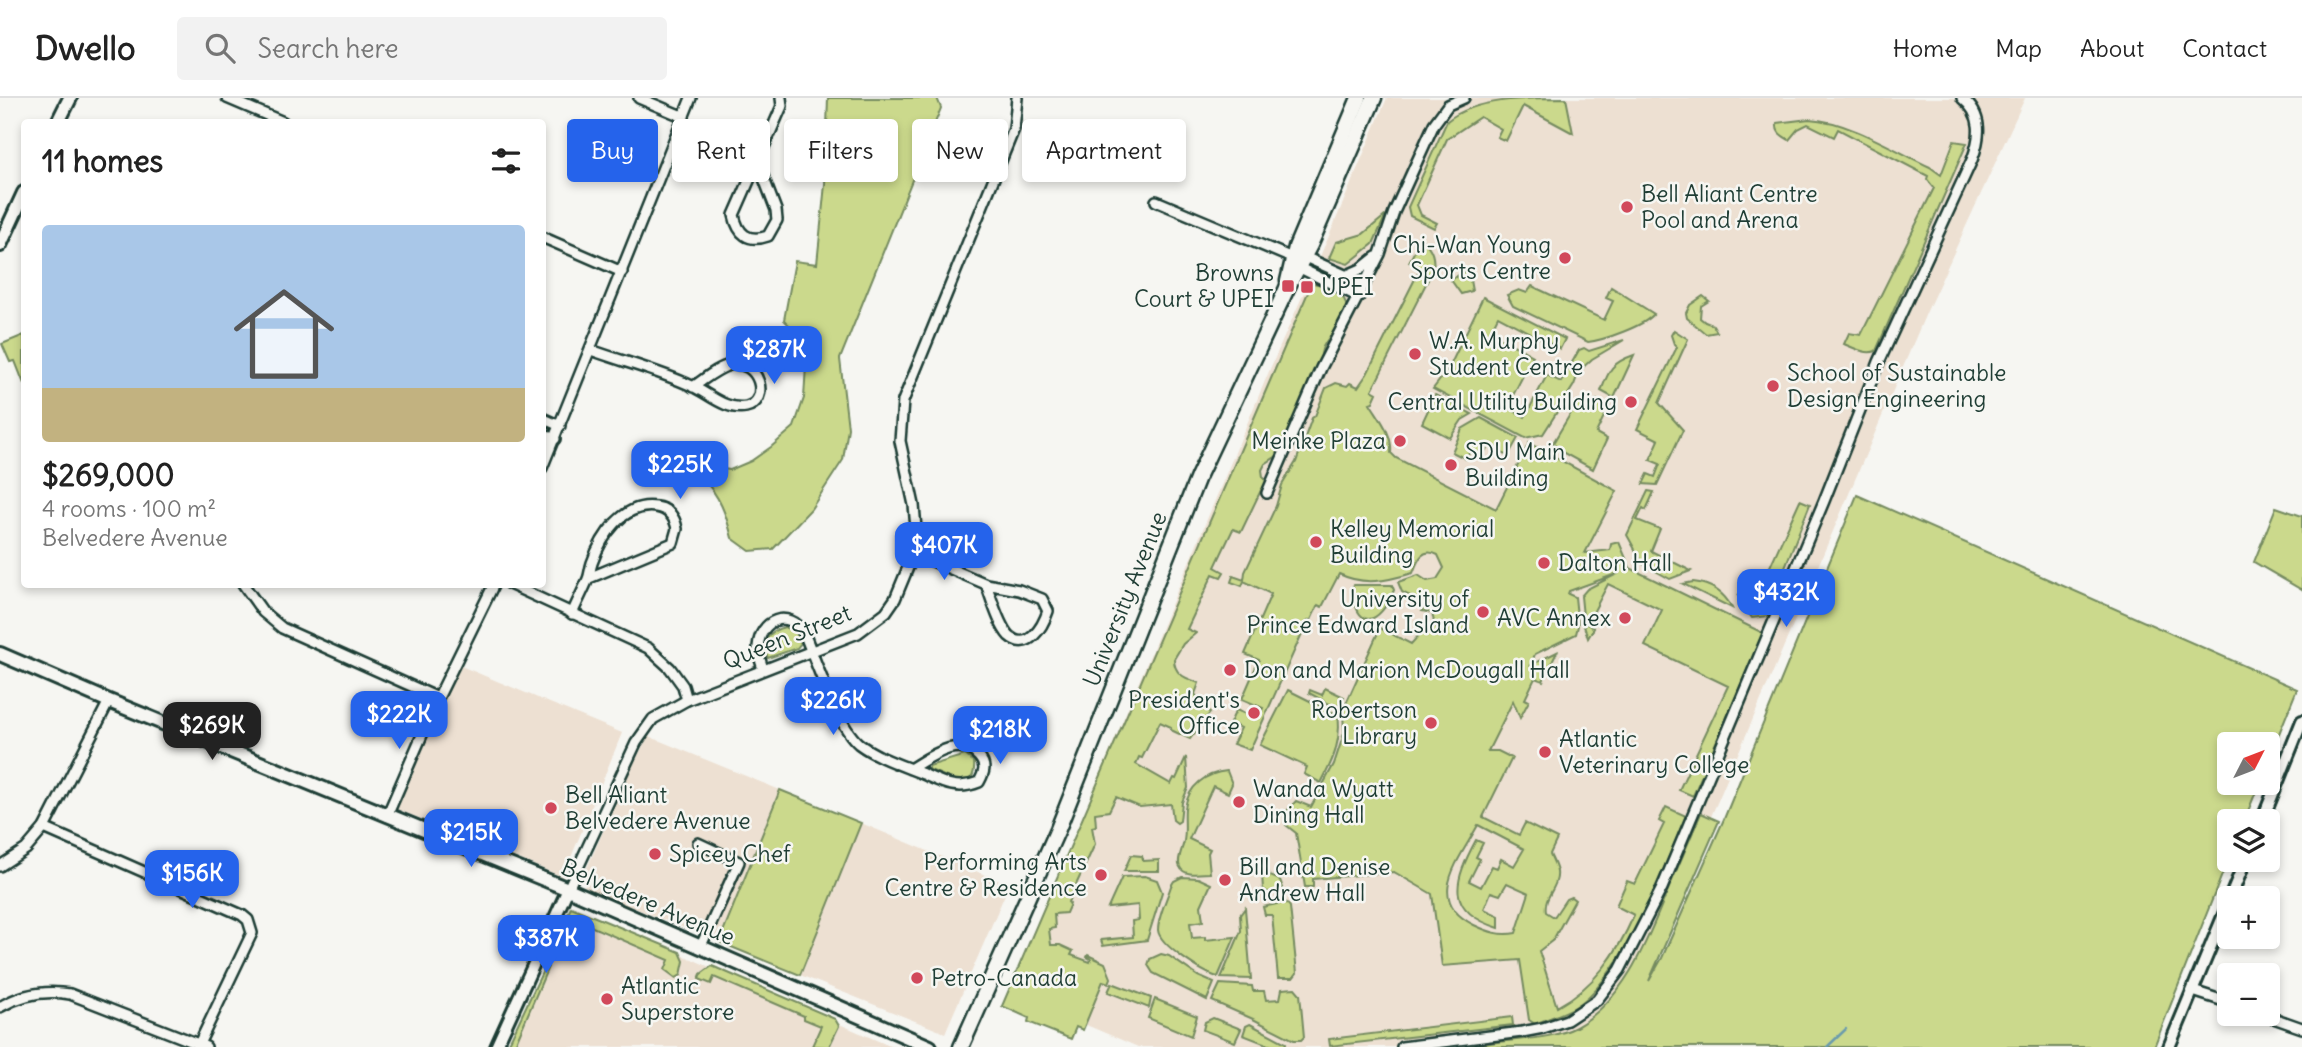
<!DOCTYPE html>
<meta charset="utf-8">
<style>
:root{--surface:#fff;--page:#f2f2f2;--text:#222;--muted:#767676;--line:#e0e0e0;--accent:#2563eb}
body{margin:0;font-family:Delius,sans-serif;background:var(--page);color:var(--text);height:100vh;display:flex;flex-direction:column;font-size:26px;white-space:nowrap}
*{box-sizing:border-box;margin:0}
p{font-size:23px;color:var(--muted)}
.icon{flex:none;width:38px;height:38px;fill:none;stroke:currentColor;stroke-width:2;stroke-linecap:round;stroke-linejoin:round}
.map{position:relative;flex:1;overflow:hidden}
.panel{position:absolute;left:21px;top:21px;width:525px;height:469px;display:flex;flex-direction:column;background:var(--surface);border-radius:7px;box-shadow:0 4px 10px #0003}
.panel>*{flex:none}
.guide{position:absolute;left:567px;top:21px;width:665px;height:63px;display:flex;gap:14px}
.needle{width:46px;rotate:48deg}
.fabs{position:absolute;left:2217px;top:634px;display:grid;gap:14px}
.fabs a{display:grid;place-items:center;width:63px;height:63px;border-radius:7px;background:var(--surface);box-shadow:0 4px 10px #0003;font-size:35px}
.price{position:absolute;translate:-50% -60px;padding:0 16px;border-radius:14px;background:var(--accent);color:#fff;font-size:23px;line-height:46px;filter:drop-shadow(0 2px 4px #0008)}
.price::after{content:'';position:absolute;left:50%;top:42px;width:21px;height:16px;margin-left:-10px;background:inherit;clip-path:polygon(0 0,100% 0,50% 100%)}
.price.current{background:#222;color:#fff}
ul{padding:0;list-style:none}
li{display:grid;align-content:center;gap:14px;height:371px;padding:0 21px}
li+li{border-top:2px solid var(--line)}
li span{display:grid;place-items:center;height:217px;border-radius:7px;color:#555}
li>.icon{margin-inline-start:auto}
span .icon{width:126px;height:126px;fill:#fffc;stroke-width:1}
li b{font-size:30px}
h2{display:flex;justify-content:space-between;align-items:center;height:84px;padding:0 21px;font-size:30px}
.tag{padding:0 24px;border-radius:7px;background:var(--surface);box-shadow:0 4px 10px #0003;font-size:24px;line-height:63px}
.tag.current{background:var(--accent);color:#fff}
header{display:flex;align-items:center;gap:42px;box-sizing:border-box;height:98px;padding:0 35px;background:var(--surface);border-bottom:2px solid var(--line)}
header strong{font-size:33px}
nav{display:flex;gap:38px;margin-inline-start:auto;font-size:24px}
.search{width:490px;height:63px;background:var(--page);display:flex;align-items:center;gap:18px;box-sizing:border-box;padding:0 24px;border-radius:7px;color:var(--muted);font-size:26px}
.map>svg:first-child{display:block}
.built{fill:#ede0d2}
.green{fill:#cbd98c;stroke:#758b60;stroke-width:2;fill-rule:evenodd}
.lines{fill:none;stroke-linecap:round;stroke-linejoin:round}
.stream{stroke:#6b9bad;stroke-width:2.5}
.minor-casing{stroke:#1f3d34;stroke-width:14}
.tertiary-casing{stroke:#1f3d34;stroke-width:16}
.secondary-casing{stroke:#1f3d34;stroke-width:18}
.primary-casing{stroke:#1f3d34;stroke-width:19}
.minor{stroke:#f6f6f2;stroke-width:9}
.tertiary{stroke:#f6f6f2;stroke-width:10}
.secondary{stroke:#f6f6f2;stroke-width:12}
.primary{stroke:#f6f6f2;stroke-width:14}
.poi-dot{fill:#d1495b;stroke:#f6f6f2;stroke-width:2.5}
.labels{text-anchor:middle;stroke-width:5;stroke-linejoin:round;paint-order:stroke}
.poi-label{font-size:23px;fill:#1f3d34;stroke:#f6f6f2;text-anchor:start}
.street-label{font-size:23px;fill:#1f3d34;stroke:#f6f6f2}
</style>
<header>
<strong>Dwello</strong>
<div class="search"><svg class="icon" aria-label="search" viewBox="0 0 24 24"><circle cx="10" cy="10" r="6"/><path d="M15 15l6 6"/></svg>Search here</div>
<nav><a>Home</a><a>Map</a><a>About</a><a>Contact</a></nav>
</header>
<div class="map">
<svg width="2302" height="949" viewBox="0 0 2302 949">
<rect width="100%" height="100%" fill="#f6f6f2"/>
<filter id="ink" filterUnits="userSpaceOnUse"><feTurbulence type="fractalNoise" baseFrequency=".0143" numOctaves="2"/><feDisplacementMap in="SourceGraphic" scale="14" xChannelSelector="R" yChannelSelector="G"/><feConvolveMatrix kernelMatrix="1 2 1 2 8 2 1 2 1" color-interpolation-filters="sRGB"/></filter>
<g filter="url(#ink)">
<!-- built -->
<g class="built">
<path d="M1387,0H2025L1927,213L1717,705L1616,929L1604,949H1138L1009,894L1270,271L1329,138Z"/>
<path d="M456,566L622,635L563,779L397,711Z"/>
<path d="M648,638L780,692L719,844L585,790L583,779L629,675Z"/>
<path d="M861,725L1009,787L945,935L800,877Z"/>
<path d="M571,809H573L892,949H508Z"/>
</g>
<!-- green -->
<g class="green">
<path d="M828,0H937L941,10L840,261L848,330L843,362L811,411L773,451L750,453L732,440C726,416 720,398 702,380L703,368L730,372L751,363L771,349L794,329L804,300L806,267L803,241L784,222L795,163L817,166L825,86Z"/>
<path d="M1566,0L1573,35L1523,8L1506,43L1497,39L1501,31L1480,19L1447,41L1417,107L1421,117L1437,125L1434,130L1410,118L1408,109L1447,23C1475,0 1527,0 1566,0Z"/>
<path d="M1809,21C1849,23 1894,52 1930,69L1941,77L1954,43L1967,45L1876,253C1866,257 1854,250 1844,246L1849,235L1861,237L1934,90L1927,81L1928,78L1838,31L1834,39L1808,26L1798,31L1789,42C1781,37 1776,35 1777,25Z"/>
<path d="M1386,117L1373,146L1348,166L1329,160L1336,144L1363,136Z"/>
<path d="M1421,141C1432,149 1435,160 1433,172L1372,292L1377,295L1373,304L1370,305C1379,320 1393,336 1391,355L1396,360L1496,411L1529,345L1617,393L1585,455L1610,452L1611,446L1619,444L1630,470L1763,535L1693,698L1679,692L1728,588L1645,548L1662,512L1608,486L1587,526L1594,530L1588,540L1584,528L1581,498L1587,491L1619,475L1569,493L1568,496L1575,499L1578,528L1576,536L1535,556L1531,567L1557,554L1543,583L1535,580L1525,601L1529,603L1520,620L1513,603L1488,653H1498L1512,660L1483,719L1519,737L1525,725L1557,741L1550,756C1552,761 1556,768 1557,774C1559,789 1543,799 1546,814L1554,819L1566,801L1571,799L1575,802L1553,842L1539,853L1557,909C1595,888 1617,856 1634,817L1616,808L1627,783L1635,786L1664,726L1659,723L1666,709L1686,718C1664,769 1622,881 1575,909C1563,916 1548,920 1535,926L1529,922L1520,862L1442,868L1432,796L1394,774L1313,781V789H1305L1296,735L1286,727L1287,713L1296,703L1311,709L1334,666L1344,635L1343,612L1380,530L1411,546L1420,536L1435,528L1432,515L1422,513L1425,506L1402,494L1398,484L1418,477L1427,483L1437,481L1444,470L1438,457C1422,449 1418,462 1413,475C1386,483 1364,488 1339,476L1322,509L1318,507L1311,522H1308L1250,652L1233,646L1241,630L1230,625L1236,612L1258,621L1263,610L1242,601L1259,562L1245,556L1271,496L1244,483L1242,488L1231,484L1233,478L1244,482L1245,474L1276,408L1282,387L1296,364L1312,320L1315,318L1326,290L1336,285L1347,288L1350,285L1358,289L1367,276L1420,171L1409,164ZM1478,727L1524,751L1514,768L1501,761L1497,770L1492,768L1481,789L1469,783L1480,761L1476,759L1483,745L1476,742C1454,783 1444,813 1499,830V818L1484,811L1491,794L1500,797L1507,785L1529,795L1516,835C1500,838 1489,834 1474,827C1423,802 1460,761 1478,727Z"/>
<path d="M1468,171L1472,193L1461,196L1451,182Z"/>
<path d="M1312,185C1321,186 1330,190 1338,195C1360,211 1333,231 1324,247C1321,251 1321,257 1320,263L1283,354L1265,366L1262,372L1263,379L1271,388L1267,395L1261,392L1241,434L1233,431L1215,469L1224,474L1221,479L1213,476L1187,531L1196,535L1183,546L1174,561C1174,577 1186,580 1199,585L1195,596L1210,615L1190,641L1171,632V629L1160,624L1142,660L1139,659L1136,666L1171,686L1174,680L1176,681L1186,659L1188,690L1182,704L1180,723L1177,725L1173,722L1171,706L1140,709L1116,699L1109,713L1095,715L1096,728L1092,729L1095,746L1068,804L1070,806L1066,815L1054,816L1055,830L1049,831L1051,847H1060L1073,853L1071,857L1090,864L1091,861L1087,859L1088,857L1105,865L1111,880L1109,885L1103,883L1083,932L1076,929L1071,941L1028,924L1029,920L1002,908Z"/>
<path d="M1532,188L1604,222L1613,203L1606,200L1611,189L1654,216C1644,228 1604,242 1588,244L1513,208L1507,197L1519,192L1527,195Z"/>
<path d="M1703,198L1709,203L1701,208L1700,220L1705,224L1713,227L1717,234L1706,236L1687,220L1686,215L1690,207Z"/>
<path d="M1483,199L1565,241L1560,251L1498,218L1490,234L1533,258L1507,309L1525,319L1547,277L1561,284L1579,252L1584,250L1589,253L1624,242L1592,261L1579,273L1574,287L1543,336L1525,340L1433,291L1449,270Z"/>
<path d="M1674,232L1688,241L1659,305L1683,332L1657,387L1643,386L1648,376L1655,379L1660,366L1650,362L1659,342L1637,331L1677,249L1674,246L1671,237Z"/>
<path d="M24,237V286L15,263L10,264L2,246Z"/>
<path d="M1634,257L1614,300L1601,293C1609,272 1611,265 1634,257Z"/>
<path d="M1435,297L1472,316L1462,322L1450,340L1422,325Z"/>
<path d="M1596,302L1609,308L1596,335L1607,341L1593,371L1560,353L1553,345L1578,303L1590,310Z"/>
<path d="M1481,320L1518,340L1508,358L1488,348L1482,359L1470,353L1466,361L1452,354L1462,331Z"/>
<path d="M1648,393L1654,394L1646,412L1643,410L1637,422L1660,431L1651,453L1691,473L1670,481L1643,466L1627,437Z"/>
<path d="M1857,397L2297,591L2268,663V646H2230V684H2260L2244,723H2230L2229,759L2154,949H1470C1501,940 1548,944 1576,929C1624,902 1645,848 1665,799C1677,771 1689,743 1701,715L1719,723L1649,883L1662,860L1724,721Z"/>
<path d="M1800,402L1810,406L1779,484L1775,487L1772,486L1768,473Z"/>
<path d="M2276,409L2302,418V492L2254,464Z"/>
<path d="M1693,484C1711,486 1724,494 1732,510L1683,486Z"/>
<path d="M1354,487H1392L1394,492C1379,528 1356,534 1352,489Z"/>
<path d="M1755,487L1777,499L1768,518L1752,520L1745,510L1750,506L1738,496L1748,500Z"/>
<path d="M785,529L796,534L801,545L797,550L768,560C759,544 770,532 785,529Z"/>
<path d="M1325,590L1344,599L1340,607L1333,608L1309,595L1310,592L1322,597Z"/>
<path d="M1288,592L1338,617C1342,643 1333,662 1321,685L1304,676L1307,669L1260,647Z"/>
<path d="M965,657L974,664C975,675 973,682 962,686L928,671L929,668Z"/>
<path d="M1227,673L1232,686L1228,695L1213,688L1189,741L1210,751L1208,755L1210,775C1202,775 1184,779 1180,769C1176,763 1183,750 1184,743C1186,732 1184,721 1185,710C1188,688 1206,675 1227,673Z"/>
<path d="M780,692L861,725L800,877L719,844Z"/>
<path d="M1131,757L1142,758L1143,763L1159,762V773H1124Z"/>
<path d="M1267,773L1270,778L1280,782L1283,790L1281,794H1267L1263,791L1262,776Z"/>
<path d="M1145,778L1157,782L1162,794L1147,842L1103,848L1101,842L1133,839L1132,823L1139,822L1138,807L1108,810L1122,779Z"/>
<path d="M1182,779L1198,780L1211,786L1201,808L1203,823L1190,825L1192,840L1205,839V842L1235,839L1218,879C1203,875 1159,847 1158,832C1158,818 1167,801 1171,788L1174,783Z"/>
<path d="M1286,804L1290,809L1297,875L1293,880H1278L1272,817H1265L1263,809Z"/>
<path d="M571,809L680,854L684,863L681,877L676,880L665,872L669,862L588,827L584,835L577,832L574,839L555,847Z"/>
<path d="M1245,810L1251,881L1221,880L1241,833L1240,817Z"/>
<path d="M1161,856L1169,858L1198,878L1214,885L1207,902L1153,875L1148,867L1150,861Z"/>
<path d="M545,868L548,869L514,949H507Z"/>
<path d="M712,868L835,921L839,928L829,949L812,948L821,928L804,921V918L714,879L711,886L699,881L701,876Z"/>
<path d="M1112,885L1151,900L1149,910L1108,894Z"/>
<path d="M1220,886L1252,888L1253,893H1264L1266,902L1280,901L1282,891L1295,890L1300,896L1304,939L1301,942H1294L1253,921L1212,903Z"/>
<path d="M1155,901L1197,918L1191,938L1148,920Z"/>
<path d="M1512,919L1513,927L1330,948L1329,941Z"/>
<path d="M1213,920L1241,931L1235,944L1203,932L1205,924Z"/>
<path d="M1250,926L1286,945L1285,949H1274L1243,937L1246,928Z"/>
</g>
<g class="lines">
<!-- stream -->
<path class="stream" d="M1827,949L1846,931"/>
<defs>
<g id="minor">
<path d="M227,0L283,24"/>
<path d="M639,0L684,19"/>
<path d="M758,65L776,112L777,122L768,138C748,145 738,136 734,117L782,8L781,0"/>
<path d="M1156,103L1292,160L1305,159L1365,186"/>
<path d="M542,139L622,174"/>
<path d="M1297,167L1300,170L1359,199"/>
<path d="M1345,178L1361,171L1376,159"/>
<path d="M591,252C624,264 660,273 692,288C708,295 726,313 746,309C771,304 760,260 730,267C717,270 705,281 693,289"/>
<path d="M542,320L560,328"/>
<path d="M542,336L555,341"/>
<path d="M542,370L691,0"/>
<path d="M1267,395L1321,270L1380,156L1394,114L1434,26L1448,7L1464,0"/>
<path d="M914,455L986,486L1019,492L1042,501L1048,513C1043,528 1028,555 1009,538C999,528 991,499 986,486"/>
<path d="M243,486L263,514L282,530L438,600"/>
<path d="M509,486L648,550L670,570L683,588L687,602"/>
<path d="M572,516C577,504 583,493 588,481C590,476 590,471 592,465C601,439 623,404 656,409C669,411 675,419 677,431L673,445L589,480"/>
<path d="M763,571C761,565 758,556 758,549C760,522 788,510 804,535C816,563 837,628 859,646C878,660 901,667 923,676C943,685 957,693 979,684C984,675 987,668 979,659C960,636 930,659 910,671"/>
<path d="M387,718L438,600L494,486"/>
<path d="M44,730L242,817L248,822L252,835L199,946"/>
<path d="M698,745L739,764L700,850"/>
<path d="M0,768L26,751L44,730L109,603"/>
<path d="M568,791L636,645L653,621L687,602L858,535L886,514L895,501L914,455L916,431L914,407L900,343L903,303L1014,31L1017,0"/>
<path d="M2193,893L2230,905"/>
<path d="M0,909C22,896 45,892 70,896L206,949"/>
<path d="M2259,915L2302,930"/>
<path d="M1402,949L1522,934L1543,930L1567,922L1597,902L1620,872L1662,790L1824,403L1879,264L1972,62C1981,38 1983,17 1962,0"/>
</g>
<g id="tertiary">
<path d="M2262,723L2302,623"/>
<path d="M2230,800L2246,761"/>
<path d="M496,949L568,791"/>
<path d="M2169,949L2230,802"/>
</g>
<g id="secondary">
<path d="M58,24L70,0"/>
<path d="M0,147L24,95"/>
<path d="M0,556L109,603L568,791L930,949"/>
</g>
<g id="primary">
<path d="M1288,183L1296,149L1359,0"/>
<path d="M961,949L1058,731L1198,379L1288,188L1310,147L1374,0"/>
</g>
</defs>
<!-- minor casing -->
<use href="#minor" class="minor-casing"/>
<!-- tertiary casing -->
<use href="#tertiary" class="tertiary-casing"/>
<!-- secondary casing -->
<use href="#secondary" class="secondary-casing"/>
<!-- primary casing -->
<use href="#primary" class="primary-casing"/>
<!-- minor -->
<use href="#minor" class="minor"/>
<!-- tertiary -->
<use href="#tertiary" class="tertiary"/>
<!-- secondary -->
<use href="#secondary" class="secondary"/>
<!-- primary -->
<use href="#primary" class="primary"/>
</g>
</g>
<!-- markers -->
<g class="poi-dot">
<circle cx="1627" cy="109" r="7"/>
<circle cx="1565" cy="160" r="7"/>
<rect x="1281" y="181" width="14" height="14" rx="3.5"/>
<rect x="1300" y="182" width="14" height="14" rx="3.5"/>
<circle cx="1415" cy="256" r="7"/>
<circle cx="1773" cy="288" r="7"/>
<circle cx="1631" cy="304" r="7"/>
<circle cx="1400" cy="343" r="7"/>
<circle cx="1451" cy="367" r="7"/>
<circle cx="1316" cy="444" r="7"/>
<circle cx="1544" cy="465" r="7"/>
<circle cx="1483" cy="514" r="7"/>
<circle cx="1625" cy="520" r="7"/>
<circle cx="1230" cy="572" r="7"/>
<circle cx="1254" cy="615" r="7"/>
<circle cx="1431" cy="625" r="7"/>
<circle cx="1545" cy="654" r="7"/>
<circle cx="1239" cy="704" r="7"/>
<circle cx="551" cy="710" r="7"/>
<circle cx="655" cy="756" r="7"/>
<circle cx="1101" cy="777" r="7"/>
<circle cx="1225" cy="782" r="7"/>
<circle cx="917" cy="880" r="7"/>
<circle cx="607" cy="901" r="7"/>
</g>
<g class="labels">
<!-- poi labels -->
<g class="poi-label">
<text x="1641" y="104">Bell Aliant Centre<tspan x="1641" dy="26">Pool and Arena</tspan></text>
<text x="1551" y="155" text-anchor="end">Chi-Wan Young<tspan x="1551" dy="26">Sports Centre</tspan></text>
<text x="1274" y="183" text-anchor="end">Browns<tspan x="1274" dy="26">Court &amp; UPEI</tspan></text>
<text x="1321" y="197">UPEI</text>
<text x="1429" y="251">W.A. Murphy<tspan x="1429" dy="26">Student Centre</tspan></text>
<text x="1787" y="283">School of Sustainable<tspan x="1787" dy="26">Design Engineering</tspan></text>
<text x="1617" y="312" text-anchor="end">Central Utility Building</text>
<text x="1386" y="351" text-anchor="end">Meinke Plaza</text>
<text x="1465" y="362">SDU Main<tspan x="1465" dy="26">Building</tspan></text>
<text x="1330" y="439">Kelley Memorial<tspan x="1330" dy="26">Building</tspan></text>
<text x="1558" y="473">Dalton Hall</text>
<text x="1469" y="509" text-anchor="end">University of<tspan x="1469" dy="26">Prince Edward Island</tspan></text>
<text x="1611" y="528" text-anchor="end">AVC Annex</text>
<text x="1244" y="580">Don and Marion McDougall Hall</text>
<text x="1240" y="610" text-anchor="end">President's<tspan x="1240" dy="26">Office</tspan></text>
<text x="1417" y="620" text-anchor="end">Robertson<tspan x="1417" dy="26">Library</tspan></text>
<text x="1559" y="649">Atlantic<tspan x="1559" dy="26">Veterinary College</tspan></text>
<text x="1253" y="699">Wanda Wyatt<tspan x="1253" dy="26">Dining Hall</tspan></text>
<text x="565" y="705">Bell Aliant<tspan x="565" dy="26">Belvedere Avenue</tspan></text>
<text x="669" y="764">Spicey Chef</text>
<text x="1087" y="772" text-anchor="end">Performing Arts<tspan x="1087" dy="26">Centre &amp; Residence</tspan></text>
<text x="1239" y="777">Bill and Denise<tspan x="1239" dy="26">Andrew Hall</tspan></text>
<text x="931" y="888">Petro-Canada</text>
<text x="621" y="896">Atlantic<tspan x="621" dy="26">Superstore</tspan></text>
</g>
<!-- street labels -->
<g class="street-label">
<text transform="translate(1125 501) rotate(-68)" y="8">University Avenue</text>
<text transform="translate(787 539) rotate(-22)" y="8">Queen Street</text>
<text transform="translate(648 804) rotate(23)" y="8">Belvedere Avenue</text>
</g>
</g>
</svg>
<div class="fabs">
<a><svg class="needle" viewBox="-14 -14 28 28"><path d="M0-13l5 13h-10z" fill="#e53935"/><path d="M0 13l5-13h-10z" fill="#767676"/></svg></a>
<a><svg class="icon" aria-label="layers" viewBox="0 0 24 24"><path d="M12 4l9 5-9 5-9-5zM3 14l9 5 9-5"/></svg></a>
<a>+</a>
<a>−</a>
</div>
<b class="price" style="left:774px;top:288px">$287K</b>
<b class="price" style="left:680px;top:403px">$225K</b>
<b class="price" style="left:944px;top:484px">$407K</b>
<b class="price" style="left:1786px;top:531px">$432K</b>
<b class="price" style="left:833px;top:639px">$226K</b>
<b class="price" style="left:399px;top:653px">$222K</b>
<b class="price current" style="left:212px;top:664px">$269K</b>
<b class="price" style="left:1000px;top:668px">$218K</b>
<b class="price" style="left:471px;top:771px">$215K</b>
<b class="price" style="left:192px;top:812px">$156K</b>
<b class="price" style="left:546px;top:877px">$387K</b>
<div class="guide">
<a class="tag current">Buy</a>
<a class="tag">Rent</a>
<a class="tag">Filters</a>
<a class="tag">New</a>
<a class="tag">Apartment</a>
</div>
<section class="panel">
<h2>11 homes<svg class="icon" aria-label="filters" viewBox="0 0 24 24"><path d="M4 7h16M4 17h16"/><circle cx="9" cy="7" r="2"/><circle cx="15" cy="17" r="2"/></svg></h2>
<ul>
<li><span style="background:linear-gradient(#a9c7e8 75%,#c2b280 0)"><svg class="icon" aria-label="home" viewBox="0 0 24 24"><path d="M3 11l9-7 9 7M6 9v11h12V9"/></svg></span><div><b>$269,000</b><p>4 rooms · 100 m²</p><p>Belvedere Avenue</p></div></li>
</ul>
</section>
</div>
